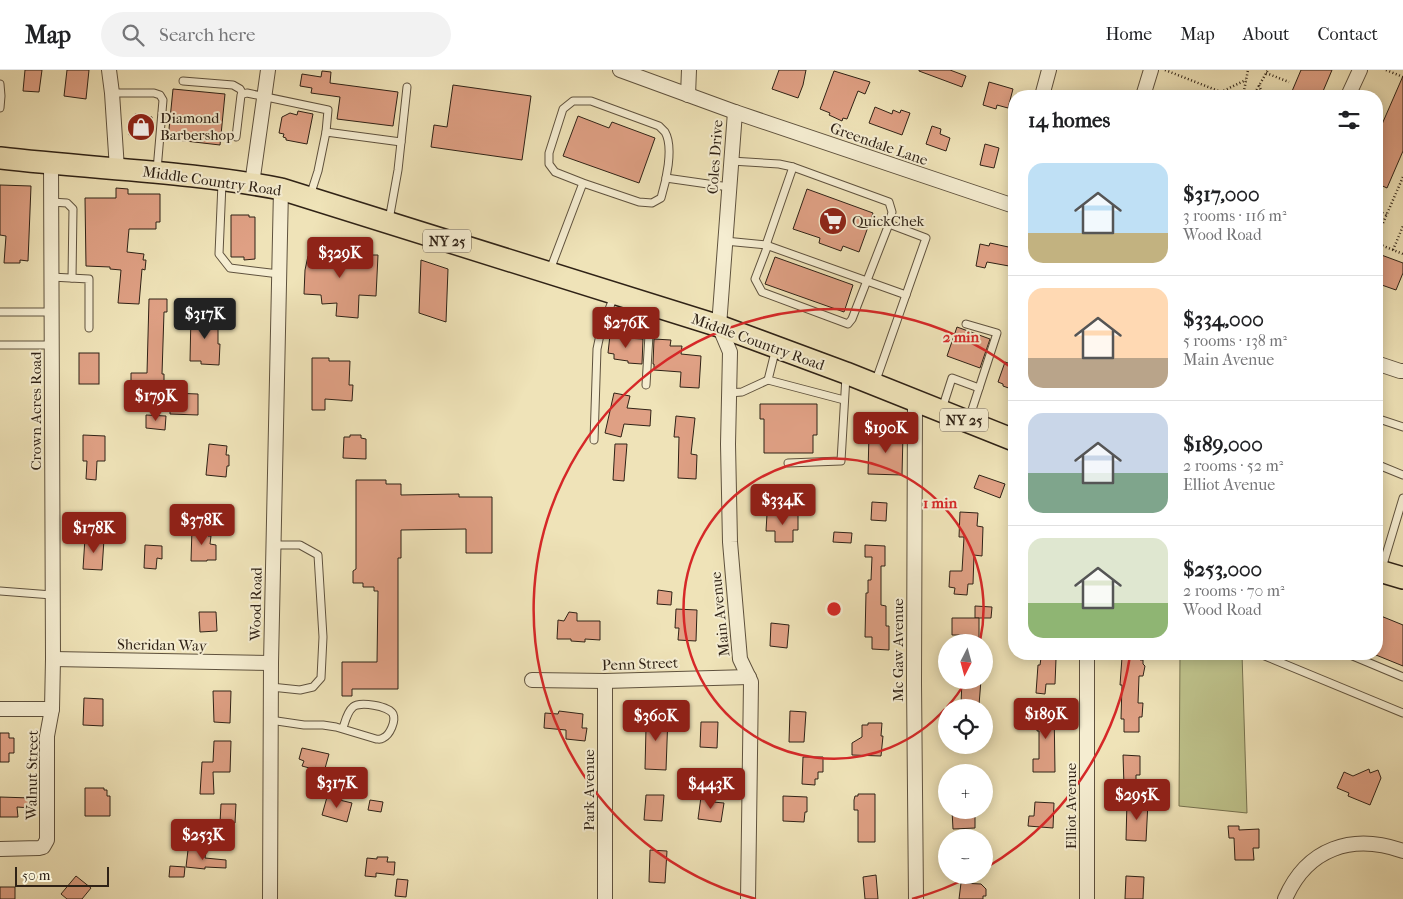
<!DOCTYPE html>
<meta charset="utf-8">
<style>
:root{--surface:#fff;--page:#f2f2f2;--text:#202124;--muted:#757577;--line:#e0e0e0;--accent:#8f2418}
body{margin:0;font-family:"IM FELL French Canon",serif;background:var(--page);color:var(--text);height:100vh;display:flex;flex-direction:column;font-size:19px;white-space:nowrap}
*{box-sizing:border-box;margin:0}
p{font-size:16px;color:var(--muted)}
.icon{flex:none;width:28px;height:28px;fill:none;stroke:currentColor;stroke-width:2;stroke-linecap:round;stroke-linejoin:round}
.map{position:relative;flex:1;overflow:hidden}
.sheet{position:absolute;left:1008px;top:20px;width:375px;height:570px;display:flex;flex-direction:column;background:var(--surface);border-radius:20px;box-shadow:0 2px 12px #0003}
.sheet>*{flex:none}
.needle{width:32px;rotate:186deg}
.buttons{position:absolute;left:938px;top:564px;display:grid;gap:10px}
.buttons a{display:grid;place-items:center;width:55px;height:55px;border-radius:50%;background:var(--surface);box-shadow:0 2px 12px #0003;font-size:25px}
.scale{position:absolute;left:15px;bottom:12px;width:94px;box-sizing:border-box;padding-left:5px;border:2px solid #2f2216;border-top:0;font-size:14px;line-height:18px;white-space:nowrap;color:#2f2216;-webkit-text-stroke:4px #f5edd1;paint-order:stroke}
.price{position:absolute;translate:-50% -42px;padding:0 11px;border-radius:5px;background:var(--accent);color:#fff;font-size:16px;line-height:32px;filter:drop-shadow(0 1px 2px #0008)}
.price::after{content:'';position:absolute;left:50%;top:30px;width:15px;height:11px;margin-left:-8px;background:inherit;clip-path:polygon(0 0,100% 0,50% 100%)}
.price.selected{background:#222;color:#fff}
ul{padding:0;list-style:none}
li{display:flex;align-items:center;gap:15px;height:125px;padding:0 20px}
li+li{border-top:1px solid var(--line)}
li span{display:grid;place-items:center;flex:none;width:140px;height:100px;border-radius:15px;color:#555}
li>.icon{margin-inline-start:auto}
span .icon{width:60px;height:60px;fill:#fffc;stroke-width:1}
li b{font-size:21px}
h2{display:flex;justify-content:space-between;align-items:center;height:60px;padding:0 20px;font-size:21px}
header{display:flex;align-items:center;gap:30px;box-sizing:border-box;height:70px;padding:0 25px;background:var(--surface);border-bottom:1px solid var(--line)}
header strong{font-size:24px}
nav{display:flex;gap:28px;margin-inline-start:auto;font-size:18px}
.search{width:350px;height:45px;background:var(--page);display:flex;align-items:center;gap:12px;box-sizing:border-box;padding:0 18px;border-radius:28px;color:var(--muted);font-size:19px}
.map>svg:first-child{display:block}
.green{fill:#bec28b;stroke:#767250}
.building{fill:#dfa084;stroke:#2f2216}
.lines{fill:none;stroke-linecap:round;stroke-linejoin:round}
.lane-casing{stroke:#5f523e;stroke-width:9}
.street-casing{stroke:#5f523e;stroke-width:16}
.primary-casing{stroke:#2f2216;stroke-width:24}
.path{stroke:#2f2216;stroke-width:2.5;stroke-dasharray:1 2.5;stroke-linecap:butt}
.lane{stroke:#f5edd1;stroke-width:7}
.street{stroke:#f5edd1;stroke-width:14}
.primary{stroke:#efe3b8;stroke-width:21}
.ring{fill:none;stroke:#d62828;stroke-width:2.5}
.labels{text-anchor:middle;stroke-width:4;stroke-linejoin:round;paint-order:stroke}
.shield{fill:#f5edd1;stroke:#6a5f4e;stroke-width:1}
.shield-label{font-size:14px;font-weight:bold;fill:#2f2216}
.poi-label{font-size:15px;fill:#2f2216;stroke:#f5edd1;text-anchor:start}
.street-label{font-size:15px;fill:#2f2216;stroke:#f5edd1}
.centre{fill:#d62828;stroke:#f5edd1;stroke-width:2.5}
.ring-label{font-size:15px;text-anchor:middle;font-weight:bold;fill:#d62828;stroke:#f5edd1;stroke-width:4;stroke-linejoin:round;paint-order:stroke}
</style>
<header>
<strong>Map</strong>
<div class="search"><svg class="icon" aria-label="search" viewBox="0 0 24 24"><circle cx="10" cy="10" r="6"/><path d="M15 15l6 6"/></svg>Search here</div>
<nav><a>Home</a><a>Map</a><a>About</a><a>Contact</a></nav>
</header>
<div class="map">
<svg width="1403" height="829" viewBox="0 0 1403 829">
<rect width="100%" height="100%" fill="#efe3b8"/>
<filter id="stains"><feTurbulence type="fractalNoise" baseFrequency=".004" numOctaves="4"/><feColorMatrix values="0 0 0 0 .2 0 0 0 0 .09 0 0 0 0 .02 0 0 0 .5 -.17"/></filter>
<radialGradient id="worn" r=".72"><stop offset=".6" stop-color="#630" stop-opacity="0"/><stop offset="1" stop-color="#630" stop-opacity=".3"/></radialGradient>
<!-- green -->
<path class="green" d="M1180,584H1242L1247,743L1179,736Z"/>
<!-- building -->
<g class="building">
<path d="M25,0H42L39,22L23,21Z"/>
<path d="M67,0H89L86,29L64,26Z"/>
<path d="M779,0H806L803,15L798,28L772,19Z"/>
<path d="M919,0H950L966,6L962,17L919,1Z"/>
<path d="M1301,0H1332L1321,26H1290Z"/>
<path d="M322,1L331,2L330,13L398,22L393,56L337,49L340,27L311,23L312,18L300,16L302,4L321,7Z"/>
<path d="M834,1L870,12L865,24L858,21L847,49L843,48L842,51L829,45L830,43L820,39Z"/>
<path d="M1403,6V81L1387,118L1376,113V68Z"/>
<path d="M989,12L1013,19L1008,38L997,35L996,39L983,35Z"/>
<path d="M453,15L531,26L522,90L431,77L434,55L447,57Z"/>
<path d="M173,19L225,24L220,75L168,69Z"/>
<path d="M875,37L892,44L893,40L900,43L901,40L910,43L902,65L869,53Z"/>
<path d="M298,41L313,44L307,74L286,70V68L283,67L284,64L279,63L282,47L290,43L297,45Z"/>
<path d="M135,44L152,47L149,68L129,65L131,51H134Z"/>
<path d="M578,46L609,58L612,52L655,68L639,113L563,86Z"/>
<path d="M932,56L941,59L940,64L950,68L946,81L926,74Z"/>
<path d="M985,74L999,78L994,98L980,95Z"/>
<path d="M0,115L31,116L28,191L20,190V193H4L6,166L0,165Z"/>
<path d="M116,118L128,119V124H160V152H156V159H129L127,182L144,184L143,190H146L145,200L142,199L139,234L118,233L121,200L110,199V197L86,196L85,128H116Z"/>
<path d="M807,119L873,143L859,182L843,176L841,181L819,173L820,168L793,159Z"/>
<path d="M231,145H249V147H255V189L244,190V187H231Z"/>
<path d="M320,168L338,171L335,191L365,195V185H378L376,226L359,225L358,248L336,246L337,233L322,234L321,225L304,224L305,200L308,186L317,188Z"/>
<path d="M990,173L1013,178L1009,196L987,192L985,198L976,196L980,174L989,176Z"/>
<path d="M1376,183L1403,193V203L1396,220L1376,213Z"/>
<path d="M775,187L853,215L844,242L765,214Z"/>
<path d="M421,190L448,199L446,252L419,243Z"/>
<path d="M149,229H167V242H164L162,304H164V318L131,316V303H147Z"/>
<path d="M191,245L218,246V274H220L219,295L201,294V291H190Z"/>
<path d="M957,257L990,269L980,298L947,286Z"/>
<path d="M610,265L626,266V268L643,269L642,294L628,293V291L614,289V284L608,283Z"/>
<path d="M654,269L671,270L670,276H682L681,284L701,286L699,318L680,317L681,302L654,300V294H653Z"/>
<rect x="79" y="283" width="20" height="31"/>
<path d="M312,288H329V291H350L349,315H353L352,331L325,329V340H312Z"/>
<path d="M1013,289H1014V320L1003,316V314L998,312L1005,292L1011,294Z"/>
<path d="M170,323L198,324V345L170,344Z"/>
<path d="M614,323L630,326L627,338L651,340L650,356L624,354L621,367L605,363Z"/>
<path d="M760,334H817V365H813V383H764V349H760Z"/>
<path d="M146,345L166,346L165,360L146,358Z"/>
<path d="M676,346L695,348L691,384L697,385L696,409L678,408L679,367H674Z"/>
<path d="M869,363L903,364L902,405L868,404Z"/>
<path d="M83,365L105,366V391H97L96,410L86,409L87,391H83Z"/>
<path d="M350,365H361V368L366,369V389L343,388L344,367H350Z"/>
<path d="M209,374L227,376L226,385H229V396H227L226,407L206,405Z"/>
<path d="M615,374H627L624,411L613,410Z"/>
<path d="M979,405L1005,414L1000,428L974,418Z"/>
<path d="M356,410H386V414H401V425L459,424V427H492V483H466V459L401,460V488H398V619H352V626H342V592H377L378,521H374V517H363V513H353V501L356,499Z"/>
<path d="M872,432L887,433L886,451L871,450Z"/>
<path d="M777,442L798,443V460H793V472H775V461H766L767,444H777Z"/>
<path d="M960,442L978,443L977,456L983,457L982,486L974,485L973,514H968L967,525L954,524L955,518L949,517L950,501H962L964,467H959Z"/>
<path d="M192,458L208,459V466H211L210,474L216,475V490H207V491H191Z"/>
<path d="M834,462L852,463L851,473L833,472Z"/>
<path d="M85,468L104,469L102,500L83,499Z"/>
<path d="M145,475L162,476V489L157,488L156,499L144,498Z"/>
<path d="M865,475L885,476V496H881V535L886,536V556H889V580L872,579V567H865L866,523H868V510H871L872,487H865Z"/>
<path d="M658,520L672,522L671,535L657,534Z"/>
<path d="M975,536L992,537L991,548H975Z"/>
<path d="M676,539L697,540L696,571L678,570L679,558H675Z"/>
<path d="M199,542H216L217,561L200,562Z"/>
<path d="M569,542L577,543V551H600V570L585,569V572L571,571V569H557L558,550L564,551Z"/>
<path d="M1376,544L1403,555V596L1376,585Z"/>
<path d="M952,548H979V571L963,570V565H952Z"/>
<path d="M771,553L789,555L787,578L770,576Z"/>
<path d="M1122,587L1140,588V590H1143V594L1145,596L1143,606H1139L1138,633H1143L1142,647H1139V662H1124V649H1121L1122,615H1120Z"/>
<path d="M1041,588L1056,589L1055,614H1046L1045,624L1036,623L1038,595H1040Z"/>
<path d="M962,610H981L979,635H961Z"/>
<path d="M213,621H231L230,653L214,652Z"/>
<path d="M84,628L103,629V656L83,655Z"/>
<path d="M1037,636H1054L1055,702H1033V689H1039V661H1037Z"/>
<path d="M559,641L583,644L582,658H587L585,671L566,669V660L544,658L545,643L558,644Z"/>
<path d="M790,641L806,642L804,672H789Z"/>
<path d="M645,644L668,645L666,700L645,699L646,658H645Z"/>
<path d="M701,652H718L717,678L700,677Z"/>
<path d="M868,653H882L881,666H883L881,686L852,685V673L862,667V655H868Z"/>
<path d="M0,663H9V668H14V683H9V692H0Z"/>
<path d="M214,671H231L230,702H213L214,724H200L202,692H213Z"/>
<path d="M302,678L329,684L324,702L302,696L304,691L299,689Z"/>
<path d="M1123,685L1140,686V705H1136V716H1124Z"/>
<path d="M803,687H823V702H818V709H815V715L802,714Z"/>
<path d="M1369,699L1370,703L1378,700L1381,708L1370,735L1348,726L1349,723L1337,718L1344,702L1353,706Z"/>
<path d="M85,718H104V720H107V726H110V746H85Z"/>
<path d="M858,724H875V772H858V740H854V730L855,726H858Z"/>
<path d="M646,725H664L662,751L644,750Z"/>
<path d="M783,726L807,727V742H805L804,752L783,751Z"/>
<path d="M0,727L31,728V738L17,737L18,747H0Z"/>
<path d="M327,727L352,733L347,752L322,745Z"/>
<path d="M701,727L713,728V732L724,733L721,752L698,749Z"/>
<path d="M370,730L383,732L381,742L368,740Z"/>
<path d="M1127,731L1148,732L1146,771L1126,770Z"/>
<path d="M1035,732L1054,733L1053,758L1028,756L1029,746H1034Z"/>
<path d="M221,734H236L235,753H220Z"/>
<path d="M952,740H975V758L953,759Z"/>
<path d="M1228,756H1239V760L1259,759V778H1253L1254,790H1235L1234,768H1229Z"/>
<path d="M188,780L206,781L205,788L226,790V798L205,797V799L186,797Z"/>
<path d="M650,780L667,781L665,813L649,812Z"/>
<path d="M377,787H388L387,792H395L394,805L376,803V807L365,806L367,788L377,789Z"/>
<path d="M170,796L185,797L184,807H169Z"/>
<path d="M876,805L878,829H865L863,807Z"/>
<path d="M76,806L91,818L82,829H67L61,824Z"/>
<path d="M1126,806L1144,807L1143,829H1125Z"/>
<path d="M397,809L408,810L406,827L395,826Z"/>
<path d="M961,813L981,814L986,819V826H983V829H959Z"/>
<rect x="0" y="817" width="15" height="12"/>
</g>
<g class="lines">
<defs>
<g id="lane">
<path d="M183,11L233,15L240,19L243,24"/>
<path d="M0,14L1,26L0,38"/>
<path d="M112,23H154L160,25L163,30L157,100"/>
<path d="M236,67L241,25L243,24L247,23L328,40L326,62"/>
<path d="M731,91L779,94L793,97L889,132L892,142L889,154L926,168L875,313"/>
<path d="M666,108L729,117"/>
<path d="M222,113L219,184L230,198L279,204"/>
<path d="M310,126L318,101L326,62L401,72"/>
<path d="M51,132L67,133L73,139L72,208"/>
<path d="M389,150L398,100L407,17"/>
<path d="M725,171L766,175L906,225"/>
<path d="M766,175L793,97"/>
<path d="M768,175L755,209L762,222L848,254L852,249L889,154"/>
<path d="M550,200L583,113L555,102L549,94V83L563,39L573,31H591L659,56C661,58 663,60 665,62C674,77 666,112 661,128L652,133L639,132L583,113"/>
<path d="M51,207L89,209V258"/>
<path d="M0,242H52"/>
<path d="M966,254L997,263L969,349"/>
<path d="M0,275H52"/>
<path d="M776,278L768,310L844,330"/>
<path d="M646,315L649,265L653,238"/>
<path d="M729,323L742,322L768,310"/>
<path d="M942,339L952,308L979,318"/>
<path d="M1376,348L1403,357"/>
<path d="M594,370L597,279L601,260L614,226"/>
<path d="M788,393L841,391L846,306"/>
<path d="M1376,394L1403,405"/>
<path d="M1382,498L1403,428"/>
<path d="M0,521L52,525"/>
<path d="M1260,584L1403,643"/>
<path d="M1348,584L1403,607"/>
<path d="M271,617L300,620L313,617L321,608L323,567L318,485L300,475H273"/>
<path d="M270,650L304,655H323L336,657L376,669C379,669 380,670 383,668C390,665 396,651 393,644C389,636 359,631 353,637C347,642 345,652 343,658"/>
</g>
<g id="street">
<path d="M109,0L112,23L117,99"/>
<path d="M620,0L735,42L1014,136"/>
<path d="M688,25L689,0"/>
<path d="M1042,26L1049,0"/>
<path d="M1143,26L1151,0"/>
<path d="M1348,26L1360,0"/>
<path d="M735,42L719,256L730,282L728,374L730,472L740,589L751,612L748,829"/>
<path d="M252,114L268,0"/>
<path d="M1376,293L1400,301H1403"/>
<path d="M915,331L914,613L916,829"/>
<path d="M1087,584V829"/>
<path d="M53,589L271,593"/>
<path d="M532,610L605,611L749,607"/>
<path d="M605,611V829"/>
<path d="M0,639H52"/>
<path d="M0,779L39,778L43,777L47,770V666L52,639L53,589L51,93"/>
<path d="M270,829L271,593L281,119"/>
<path d="M1285,829C1307,778 1352,763 1403,781"/>
</g>
<g id="primary">
<path d="M0,88C93,99 188,101 281,119L719,256L846,303L1014,370"/>
<path d="M1376,500L1403,508"/>
</g>
</defs>
<!-- lane casing -->
<use href="#lane" class="lane-casing"/>
<!-- street casing -->
<use href="#street" class="street-casing"/>
<!-- primary casing -->
<use href="#primary" class="primary-casing"/>
<!-- path -->
<g class="path">
<path d="M1165,0L1221,22"/>
<path d="M1386,0L1403,7"/>
<path d="M1266,3L1289,12"/>
<path d="M1259,15L1263,26"/>
<path d="M1221,26V22L1246,10"/>
<path d="M1243,26L1248,0"/>
<path d="M1253,26L1268,0"/>
<path d="M1376,140L1387,145"/>
<path d="M1376,169L1403,107"/>
<path d="M1376,173L1403,184"/>
<path d="M1393,180L1403,156"/>
</g>
<!-- lane -->
<use href="#lane" class="lane"/>
<!-- street -->
<use href="#street" class="street"/>
<!-- primary -->
<use href="#primary" class="primary"/>
</g>
<!-- distance rings -->
<g class="ring">
<path d="M966 611A150 150 0 0 1 947 637M945 639A150 150 0 1 1 980 571"/>
<path d="M1130 586A300 300 0 0 1 984 799M973 805A300 300 0 0 1 912 829M756 829A300 300 0 1 1 1012 298"/>
</g>
<!-- icons -->
<defs>
<symbol id="shop-disc" viewBox="-11 -11 22 22"><circle r="9.5" fill="#8f2418" stroke="#f5edd1"/><path d="M-5-2.5h2.3a2.7 3.5 0 0 1 5.4 0H5L5.5 6h-11ZM-1.5-2.5h3a1.5 2.3 0 0 0-3 0Z" fill="#fff"/></symbol>
<symbol id="supermarket-disc" viewBox="-11 -11 22 22"><circle r="9.5" fill="#8f2418" stroke="#f5edd1"/><path d="M-6-5.5h2.5l.6 2H6L4.5 2H-2.5L-4.4-4H-6ZM-1.5 3.2a1.3 1.3 0 1 0 .1 0ZM3 3.2a1.3 1.3 0 1 0 .1 0Z" fill="#fff"/></symbol>
</defs>
<g fill-rule="evenodd">
<use href="#shop-disc" x="125" y="41" width="32" height="32"/>
<use href="#supermarket-disc" x="817" y="135" width="32" height="32"/>
</g>
<g class="labels">
<!-- shield labels -->
<g class="shield">
<rect x="423" y="159.5" width="48" height="23" rx="4"/>
<rect x="940" y="338.5" width="48" height="23" rx="4"/>
</g>
<g class="shield-label">
<text x="447" y="176">NY 25</text>
<text x="964" y="355">NY 25</text>
</g>
<!-- poi labels -->
<g class="poi-label">
<text x="160" y="53">Diamond<tspan x="160" dy="17">Barbershop</tspan></text>
<text x="852" y="156">QuickChek</text>
</g>
<!-- street labels -->
<g class="street-label">
<text transform="translate(879 74) rotate(19)" y="5">Greendale Lane</text>
<text transform="translate(715 87) rotate(-86)" y="5">Coles Drive</text>
<text transform="translate(212 111) rotate(8)" y="5">Middle Country Road</text>
<text transform="translate(758 272) rotate(20)" y="5">Middle Country Road</text>
<text transform="translate(36 341) rotate(-90)" y="5">Crown Acres Road</text>
<text transform="translate(256 534) rotate(-89)" y="5">Wood Road</text>
<text transform="translate(720 544) rotate(-96)" y="5">Main Avenue</text>
<text transform="translate(162 575) rotate(1)" y="5">Sheridan Way</text>
<text transform="translate(898 580) rotate(-90)" y="5">Mc Gaw Avenue</text>
<text transform="translate(640 594) rotate(-2)" y="5">Penn Street</text>
<text transform="translate(32 705) rotate(-89)" y="5">Walnut Street</text>
<text transform="translate(589 720) rotate(-90)" y="5">Park Avenue</text>
<text transform="translate(1071 736) rotate(-90)" y="5">Elliot Avenue</text>
</g>
</g>
<circle cx="834" cy="539" r="8" class="centre"/>
<g class="ring-label">
<text x="961" y="272">2 min</text>
<text x="940" y="438">1 min</text>
</g>
<rect width="100%" height="100%" filter="url(#stains)"/>
<rect width="100%" height="100%" fill="url(#worn)"/>
</svg>
<div class="buttons">
<a><svg class="needle" viewBox="-14 -14 28 28"><path d="M0-13l5 13h-10z" fill="#e53935"/><path d="M0 13l5-13h-10z" fill="#757577"/></svg></a>
<a><svg class="icon" aria-label="locate" viewBox="0 0 24 24"><circle cx="12" cy="12" r="6"/><path d="M12 2v4M12 18v4M2 12h4M18 12h4"/></svg></a>
<a>+</a>
<a>−</a>
</div>
<div class="scale">50 m</div>
<b class="price" style="left:340px;top:209px">$329K</b>
<b class="price selected" style="left:205px;top:270px">$317K</b>
<b class="price" style="left:626px;top:279px">$276K</b>
<b class="price" style="left:156px;top:352px">$179K</b>
<b class="price" style="left:886px;top:384px">$190K</b>
<b class="price" style="left:783px;top:456px">$334K</b>
<b class="price" style="left:202px;top:476px">$378K</b>
<b class="price" style="left:94px;top:484px">$178K</b>
<b class="price" style="left:1046px;top:670px">$189K</b>
<b class="price" style="left:656px;top:672px">$360K</b>
<b class="price" style="left:337px;top:739px">$317K</b>
<b class="price" style="left:711px;top:740px">$443K</b>
<b class="price" style="left:1137px;top:751px">$295K</b>
<b class="price" style="left:203px;top:791px">$253K</b>
<section class="sheet">
<h2>14 homes<svg class="icon" aria-label="filters" viewBox="0 0 24 24"><path d="M4 7h16M4 17h16"/><circle cx="9" cy="7" r="2"/><circle cx="15" cy="17" r="2"/></svg></h2>
<ul>
<li><span style="background:linear-gradient(#bfe0f5 70%,#c2b280 0)"><svg class="icon" aria-label="home" viewBox="0 0 24 24"><path d="M3 11l9-7 9 7M6 9v11h12V9"/></svg></span><div><b>$317,000</b><p>3 rooms · 116 m²</p><p>Wood Road</p></div></li>
<li><span style="background:linear-gradient(#ffd9b3 70%,#b9a48a 0)"><svg class="icon" aria-label="home" viewBox="0 0 24 24"><path d="M3 11l9-7 9 7M6 9v11h12V9"/></svg></span><div><b>$334,000</b><p>5 rooms · 138 m²</p><p>Main Avenue</p></div></li>
<li><span style="background:linear-gradient(#c9d6e8 60%,#7fa58c 0)"><svg class="icon" aria-label="home" viewBox="0 0 24 24"><path d="M3 11l9-7 9 7M6 9v11h12V9"/></svg></span><div><b>$189,000</b><p>2 rooms · 52 m²</p><p>Elliot Avenue</p></div></li>
<li><span style="background:linear-gradient(#dfe7d0 65%,#8fb573 0)"><svg class="icon" aria-label="home" viewBox="0 0 24 24"><path d="M3 11l9-7 9 7M6 9v11h12V9"/></svg></span><div><b>$253,000</b><p>2 rooms · 70 m²</p><p>Wood Road</p></div></li>
</ul>
</section>
</div>
